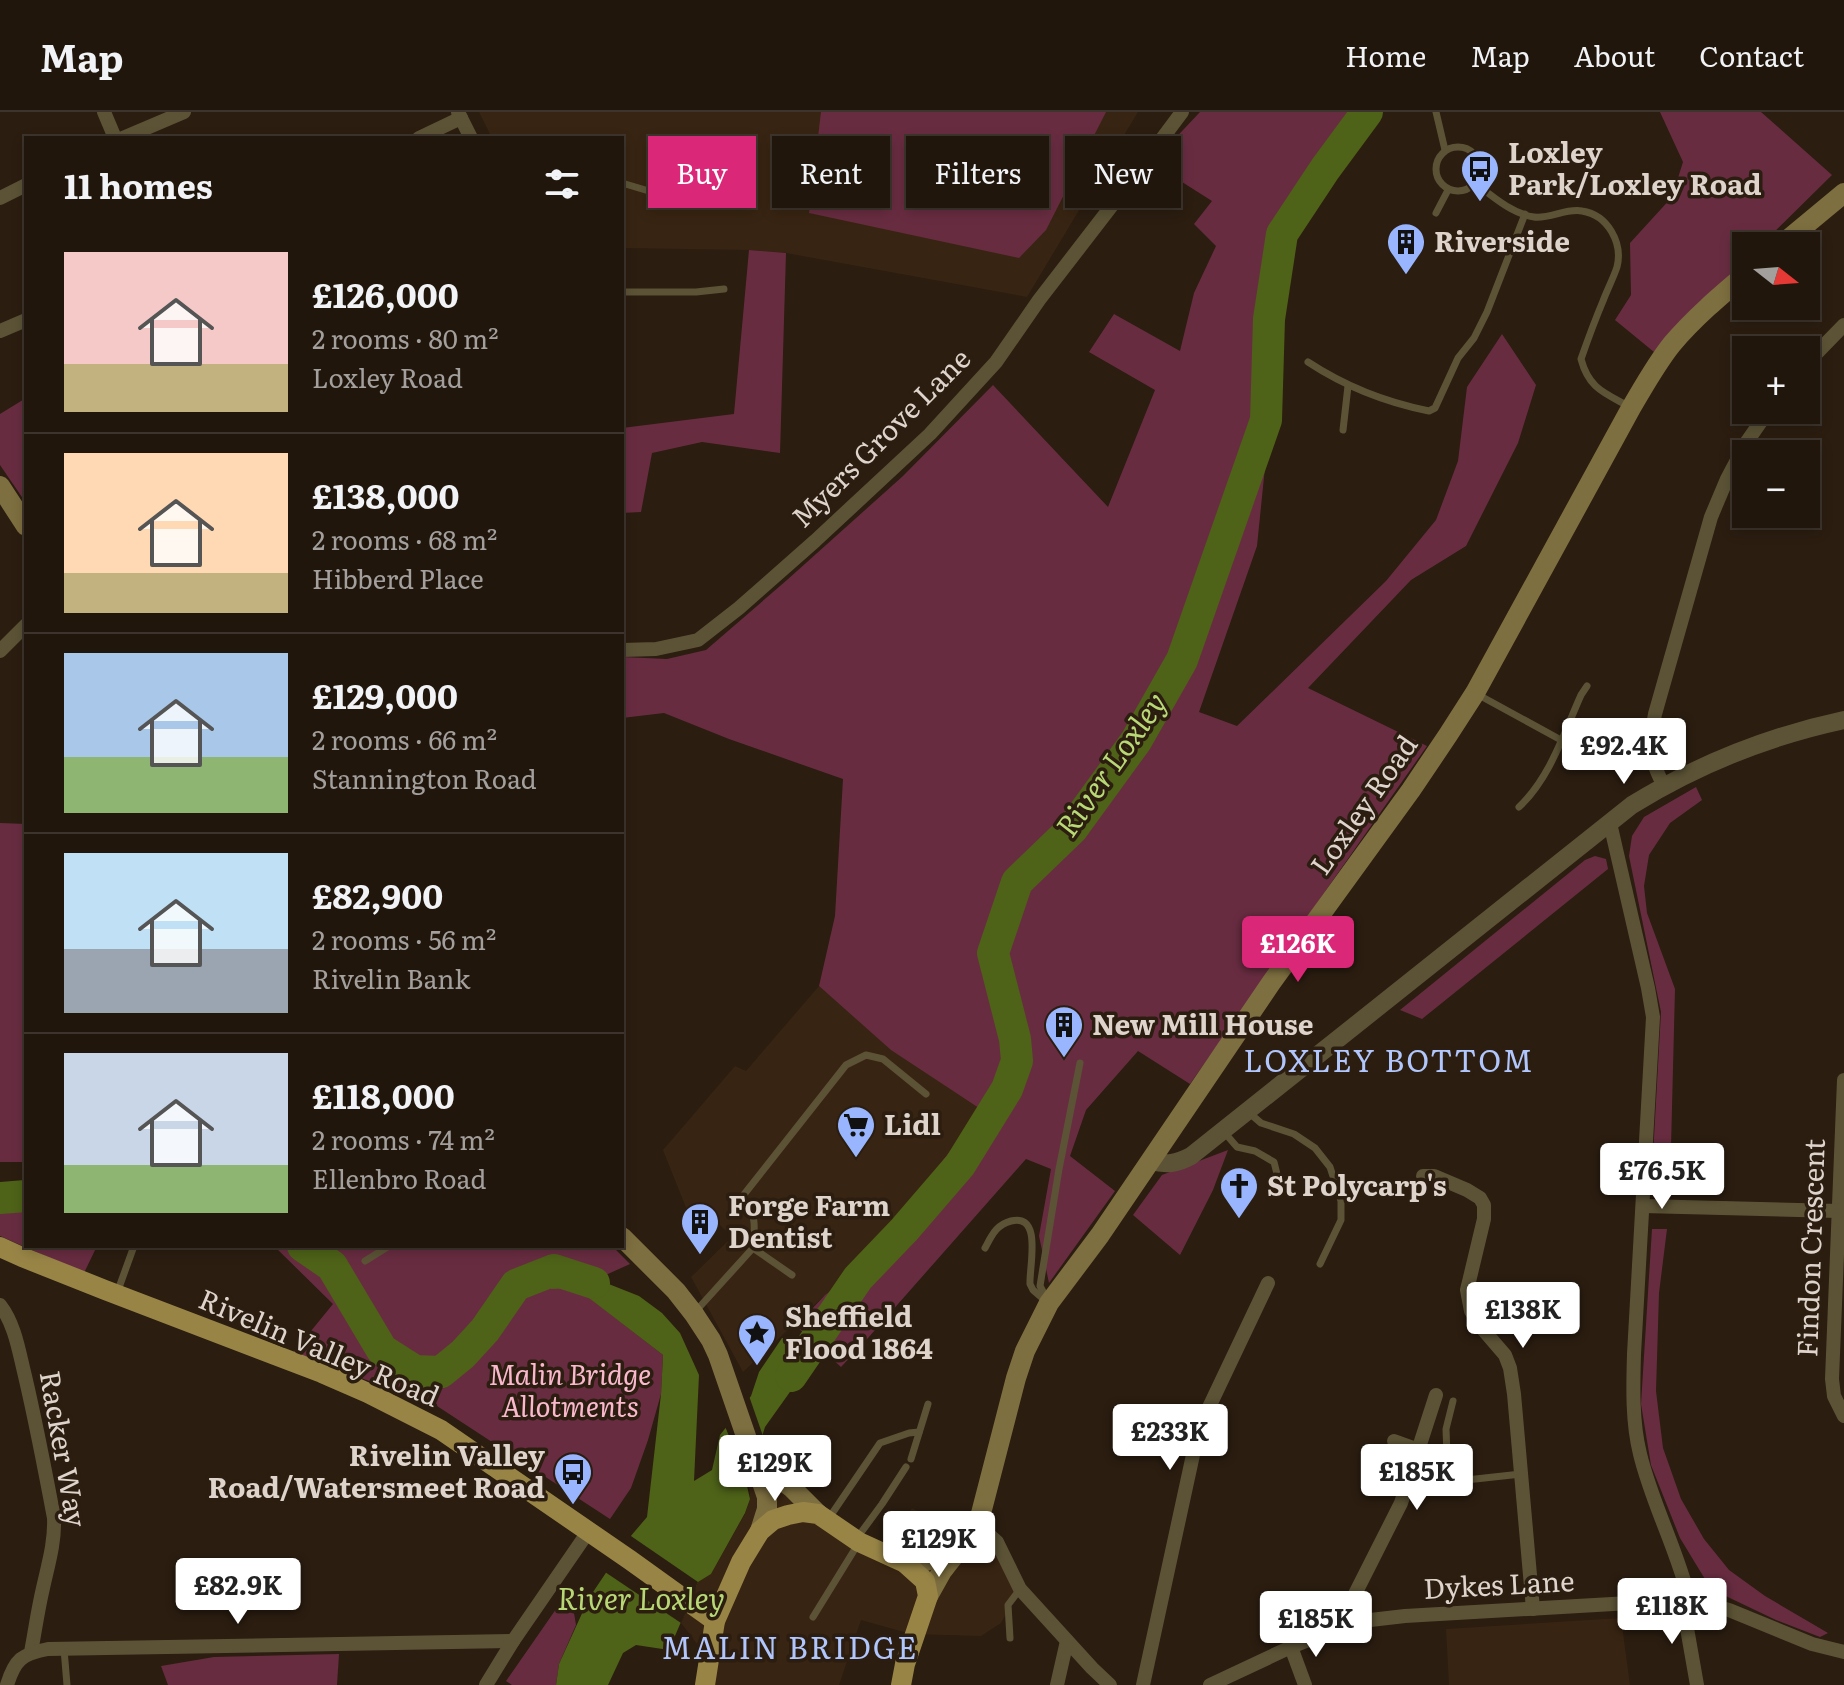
<!DOCTYPE html>
<meta charset="utf-8">
<style>
:root{--surface:#20160c;--page:#281f15;--text:#f1f3f6;--muted:#a29f9d;--line:#3d352d;--accent:#db2777}
body{margin:0;font-family:Literata,serif;background:var(--page);color:var(--text);height:100vh;display:flex;flex-direction:column;font-size:30px;white-space:nowrap}
*{box-sizing:border-box;margin:0}
p{font-size:26px;color:var(--muted)}
.icon{flex:none;width:44px;height:44px;fill:none;stroke:currentColor;stroke-width:2;stroke-linecap:round;stroke-linejoin:round}
.map{position:relative;flex:1;overflow:hidden}
.drawer{position:absolute;left:24px;top:24px;width:600px;height:1112px;display:flex;flex-direction:column;background:var(--surface);border-radius:0px;box-shadow:0 4px 12px #0003,0 0 0 2px var(--line)}
.drawer>*{flex:none}
.hud{position:absolute;left:648px;top:24px;width:760px;height:72px;display:flex;gap:16px}
.needle{width:52px;rotate:107deg}
.fabs{position:absolute;left:1732px;top:120px;display:grid;gap:16px}
.fabs a{display:grid;place-items:center;width:88px;height:88px;border-radius:0px;background:var(--surface);box-shadow:0 4px 12px #0003,0 0 0 2px var(--line);font-size:40px}
.price{position:absolute;translate:-50% -68px;padding:0 18px;border-radius:8px;background:#fff;color:#222;font-size:26px;line-height:52px;filter:drop-shadow(0 2px 4px #0008)}
.price::after{content:'';position:absolute;left:50%;top:48px;width:24px;height:18px;margin-left:-12px;background:inherit;clip-path:polygon(0 0,100% 0,50% 100%)}
.price.selected{background:var(--accent);color:#fff}
ul{padding:0;list-style:none}
li{display:flex;align-items:center;gap:24px;height:200px;padding:0 40px}
li+li{border-top:2px solid var(--line)}
li span{display:grid;place-items:center;flex:none;width:224px;height:160px;border-radius:0px;color:#555}
li>.icon{margin-inline-start:auto}
span .icon{width:96px;height:96px;fill:#fffc;stroke-width:1}
li b{font-size:34px}
h2{display:flex;justify-content:space-between;align-items:center;height:96px;padding:0 40px;font-size:34px}
.chip{padding:0 28px;border-radius:0px;background:var(--surface);box-shadow:0 4px 12px #0003,0 0 0 2px var(--line);font-size:28px;line-height:72px}
.chip.selected{background:var(--accent);color:#fff}
header{display:flex;align-items:center;gap:48px;box-sizing:border-box;height:112px;padding:0 40px;background:var(--surface);border-bottom:2px solid var(--line)}
header strong{font-size:38px}
nav{display:flex;gap:44px;margin-inline-start:auto;font-size:28px}
.map>svg:first-child{display:block}
.built{fill:#382412}
.green{fill:#682c41}
.water{fill:#4e6218}
.pier{fill:#2b1d10}
.lines{fill:none;stroke-linecap:round;stroke-linejoin:round}
.river{stroke:#4e6218;stroke-width:32}
.service{stroke:#5c5336;stroke-width:7}
.minor{stroke:#5c5336;stroke-width:14}
.tertiary{stroke:#5c5336;stroke-width:18}
.secondary{stroke:#7e6f40;stroke-width:20}
.primary{stroke:#988546;stroke-width:20}
.labels{text-anchor:middle;stroke-width:7;stroke-linejoin:round;paint-order:stroke}
.poi-label{font-size:28px;font-weight:bold;fill:#ded4cb;stroke:#2b1d10;text-anchor:start}
.street-label{font-size:28px;fill:#ded4cb;stroke:#2b1d10}
.park-label{font-size:28px;font-style:italic;fill:#f9b8cb;stroke:#2b1d10}
.water-label{font-size:30px;font-style:italic;fill:#b8d875;stroke:#2b1d10}
.neighbourhood-label{font-size:30px;letter-spacing:2px;fill:#b0c6fc;stroke:#2b1d10}
</style>
<header>
<strong>Map</strong>
<nav><a>Home</a><a>Map</a><a>About</a><a>Contact</a></nav>
</header>
<div class="map">
<svg width="1844" height="1573" viewBox="0 0 1844 1573">
<rect width="100%" height="100%" fill="#2b1d10"/>
<!-- built -->
<g class="built">
<path d="M479,0H1138L1027,185L786,141L749,138L622,136V26H492Z"/>
<path d="M819,874L891,937L983,998L857,1159L825,1183L743,1260L691,1165L732,1125L707,1100L696,1106L687,1098L663,1038L735,954L746,959Z"/>
<path d="M771,1343L855,1428L885,1442L912,1396L966,1428L979,1414L1020,1477L1001,1511L981,1524L911,1522L861,1508L839,1573H705L707,1545L681,1511L698,1470L711,1462L745,1402L750,1387L749,1372Z"/>
<path d="M1621,1506L1630,1573H1449L1446,1517Z"/>
</g>
<!-- green -->
<g class="green">
<path d="M821,0H1106L1046,118L1019,146L809,101Z"/>
<path d="M1200,0H1366L1333,43L1267,196L1263,259L1269,316L1257,434L1199,600L1237,614L1386,469L1436,408L1458,349L1467,275L1502,222L1536,273L1518,331L1466,434L1411,468L1308,576L1427,634L1190,972L1138,939L1086,998L1070,1044L1115,1079L1049,1171L1039,1124L1051,1057L1026,1047L868,1226L841,1255L796,1214L825,1183L857,1159L982,998L891,938L819,874L835,804L843,667L729,627L664,601L622,606V545L667,547L706,538L787,468L903,364L993,273L1108,395L1155,278L1089,240L1114,202L1180,239L1194,181L1216,134L1194,112L1212,89L1152,51Z"/>
<path d="M1660,0H1761L1832,63L1760,134H1746V148L1654,240L1615,208L1631,183L1630,131L1672,85L1683,50Z"/>
<path d="M749,138L786,141L780,341L702,330L652,341L641,400L622,401V316L734,302Z"/>
<path d="M26,286V391L0,353V302Z"/>
<path d="M1696,675L1702,688L1670,711L1649,743L1644,774L1647,801L1675,877L1670,1074L1657,1077L1652,1062L1661,900L1629,744L1632,724L1644,705Z"/>
<path d="M0,711L26,712L25,1050H0Z"/>
<path d="M1595,744L1606,747L1608,757L1422,907L1400,898L1585,748Z"/>
<path d="M1228,1038L1213,1078L1180,1143L1133,1103L1162,1063Z"/>
<path d="M0,1074H26V1134H97L84,1161L0,1124Z"/>
<path d="M1652,1117H1667L1659,1181L1656,1279L1663,1336L1681,1387L1704,1427L1729,1458L1765,1484L1828,1521L1820,1525L1776,1508L1711,1477L1680,1426L1651,1353L1641,1292Z"/>
<path d="M274,1134H612L630,1152L577,1176L663,1243L661,1282L648,1328L631,1376L610,1407L437,1294L293,1241L333,1192Z"/>
<path d="M570,1477L576,1513L559,1552L556,1573H512L506,1569Z"/>
<path d="M339,1542L337,1573H168L161,1554L214,1545Z"/>
</g>
<!-- water -->
<path class="water" d="M553,1153L586,1163L639,1184L662,1201L680,1221L699,1263L694,1369L712,1358L720,1323L751,1284L759,1260L782,1226L815,1230L812,1249L765,1315L747,1374L750,1387L745,1401L711,1462L698,1470L669,1538L636,1533L623,1541L608,1573H556L559,1552L589,1486L630,1425L647,1405L661,1282L663,1243L576,1176L551,1177Z"/>
<!-- pier -->
<g class="pier">
<path d="M748,1281L765,1330L756,1359L749,1372L724,1312Z"/>
<path d="M628,1422L698,1470L681,1511L602,1458Z"/>
</g>
<g class="lines">
<!-- river -->
<g class="river">
<path d="M0,1086L26,1084"/>
<path d="M303,1134L332,1154L382,1238L415,1259L441,1260L463,1242L485,1218L516,1173L554,1158L594,1171"/>
<path d="M791,1264L858,1166L904,1118L960,1053L1007,977L1017,949L1015,927L993,841L1017,770L1072,717L1136,629L1182,548L1266,308L1269,207L1282,122L1325,57L1367,0"/>
</g>
<!-- service -->
<g class="service">
<path d="M1436,0L1445,38"/>
<circle cx="1458" cy="57" r="22"/>
<path d="M622,71L679,88"/>
<path d="M1475,71C1492,84 1512,102 1534,105C1550,107 1566,96 1582,99C1608,103 1623,131 1617,155C1613,167 1607,178 1603,189C1595,208 1588,227 1581,247C1589,277 1605,281 1630,295"/>
<path d="M1436,101L1448,78"/>
<path d="M622,180H696L724,177"/>
<path d="M1308,250C1346,275 1384,290 1429,299L1435,296L1458,246L1474,226L1487,200L1525,102"/>
<path d="M1343,318L1348,274"/>
<path d="M1475,581L1561,628"/>
<path d="M1519,695C1550,666 1564,621 1581,583L1587,574"/>
<path d="M1247,999L1261,1011L1294,1022L1315,1036L1330,1055L1341,1089V1108L1320,1152"/>
<path d="M1224,1020L1237,1035L1255,1039L1274,1050L1278,1066L1270,1082"/>
<path d="M985,1136C992,1123 996,1113 1011,1109C1043,1101 1029,1155 1030,1172L1033,1178L1047,1190"/>
<path d="M365,1149L389,1134"/>
<path d="M792,1163L753,1136C755,1113 757,1104 742,1085L846,953L866,943L883,947L926,982"/>
<path d="M117,1181L134,1134"/>
<path d="M1048,1189L1040,1174L1059,1057L1080,951"/>
<path d="M695,1200L753,1136"/>
<path d="M1453,1289L1446,1317L1448,1370L1521,1362"/>
<path d="M911,1347L928,1292"/>
<path d="M829,1406L880,1331L909,1321L919,1320"/>
<path d="M857,1426L882,1392L906,1355"/>
<path d="M813,1505L858,1432"/>
<path d="M1010,1526L1008,1493L1020,1477"/>
<path d="M64,1537L67,1573"/>
</g>
<!-- minor -->
<g class="minor">
<path d="M104,0L115,26"/>
<path d="M458,0L471,26"/>
<path d="M123,26L184,0"/>
<path d="M419,26L461,6"/>
<path d="M0,86L26,73"/>
<path d="M0,219L26,208"/>
<path d="M1806,252L1844,213"/>
<path d="M622,538L656,537L698,528L739,496L815,429L930,322L996,250L1039,188L1120,83L1182,0"/>
<path d="M0,539L26,513"/>
<path d="M1664,674C1648,644 1649,633 1655,602L1711,405L1727,367L1746,331L1769,298"/>
<path d="M1610,711L1648,876L1653,905L1634,1242C1633,1275 1632,1310 1640,1342C1652,1392 1678,1439 1690,1490"/>
<path d="M1844,968L1832,1267L1834,1284L1844,1304"/>
<path d="M1423,1064H1434L1467,1078L1480,1086L1484,1093V1107L1467,1178L1471,1199L1480,1214L1505,1243L1510,1256L1514,1282L1533,1497"/>
<path d="M1643,1094L1839,1099"/>
<path d="M0,1193C15,1212 19,1240 25,1264C36,1311 45,1358 54,1406C55,1431 48,1453 43,1476C38,1497 35,1519 31,1540"/>
<path d="M1394,1329L1419,1338"/>
<path d="M978,1413L997,1430L1020,1477L1092,1556L1110,1573"/>
<path d="M1682,1488L1697,1573"/>
<path d="M1353,1510L1350,1497L1354,1484L1401,1391L1436,1283"/>
<path d="M1291,1535L1305,1573"/>
<path d="M7,1573C15,1547 22,1542 48,1537L513,1529"/>
<path d="M486,1573L513,1529L588,1420"/>
<path d="M1057,1573L1067,1529"/>
<path d="M1143,1573L1196,1329L1202,1310L1268,1171"/>
<path d="M1210,1573L1291,1535L1353,1510L1405,1504L1682,1488L1707,1492L1729,1498L1812,1532L1844,1540"/>
</g>
<!-- tertiary -->
<path class="tertiary" d="M1150,1049C1167,1053 1176,1052 1191,1044L1632,693C1697,653 1769,624 1844,608"/>
<!-- secondary -->
<g class="secondary">
<path d="M1780,134L1844,81"/>
<path d="M0,374L26,414"/>
<path d="M622,1125L676,1179L694,1202L711,1228L718,1243L767,1385V1397L760,1419"/>
<path d="M756,1350L791,1375L818,1402"/>
<path d="M905,1451L926,1449L957,1436"/>
<path d="M928,1484L942,1459L978,1413L1016,1266L1025,1239L1049,1191L1100,1123L1271,871L1411,678L1448,623L1475,581L1631,296C1644,274 1656,252 1672,232C1694,206 1720,184 1746,162"/>
</g>
<!-- primary -->
<g class="primary">
<path d="M0,1135L22,1145L105,1178L322,1261L368,1281L441,1318L630,1448L715,1509"/>
<path d="M705,1573L715,1509L741,1450L760,1419L773,1408L788,1403L803,1400L818,1402L859,1430L905,1451L925,1469L928,1484L905,1552L901,1573"/>
</g>
</g>
<!-- icons -->
<defs>
<symbol id="bus-pin" viewBox="-11 -11 22 30"><path d="M0 17L-7.5 6A9.5 9.5 0 1 1 7.5 6Z" fill="#98b5fd" stroke="#2b1d10"/><path d="M-5-6H5V4H4V6H2V4H-2V6H-4V4H-5ZM-3.5-4V0h7V-4ZM-3.5 1.2v1.5H-2V1.2ZM2 1.2v1.5H3.5V1.2Z" fill="#111"/></symbol>
<symbol id="building-pin" viewBox="-11 -11 22 30"><path d="M0 17L-7.5 6A9.5 9.5 0 1 1 7.5 6Z" fill="#98b5fd" stroke="#2b1d10"/><path d="M-4-6H4V6H1V3H-1V6H-4ZM-2.5-4.3h1.7v1.8h-1.7ZM.8-4.3h1.7v1.8H.8ZM-2.5-1h1.7V.8h-1.7ZM.8-1h1.7V.8H.8Z" fill="#111"/></symbol>
<symbol id="supermarket-pin" viewBox="-11 -11 22 30"><path d="M0 17L-7.5 6A9.5 9.5 0 1 1 7.5 6Z" fill="#98b5fd" stroke="#2b1d10"/><path d="M-6-5.5h2.5l.6 2H6L4.5 2H-2.5L-4.4-4H-6ZM-1.5 3.2a1.3 1.3 0 1 0 .1 0ZM3 3.2a1.3 1.3 0 1 0 .1 0Z" fill="#111"/></symbol>
<symbol id="church-pin" viewBox="-11 -11 22 30"><path d="M0 17L-7.5 6A9.5 9.5 0 1 1 7.5 6Z" fill="#98b5fd" stroke="#2b1d10"/><path d="M-1.2-6h2.4v3.5h3.3v2.4h-3.3V6h-2.4V-.1h-3.3v-2.4h3.3Z" fill="#111"/></symbol>
<symbol id="sight-pin" viewBox="-11 -11 22 30"><path d="M0 17L-7.5 6A9.5 9.5 0 1 1 7.5 6Z" fill="#98b5fd" stroke="#2b1d10"/><path d="M0-6L1.8-2.2L6-1.7L2.9 1.2L3.7 5.4L0 3.3L-3.7 5.4L-2.9 1.2L-6-1.7L-1.8-2.2Z" fill="#111"/></symbol>
</defs>
<g fill-rule="evenodd">
<use href="#bus-pin" x="1458" y="35" width="44" height="60"/>
<use href="#building-pin" x="1384" y="108" width="44" height="60"/>
<use href="#building-pin" x="1042" y="891" width="44" height="60"/>
<use href="#supermarket-pin" x="834" y="991" width="44" height="60"/>
<use href="#church-pin" x="1217" y="1052" width="44" height="60"/>
<use href="#building-pin" x="678" y="1088" width="44" height="60"/>
<use href="#sight-pin" x="735" y="1199" width="44" height="60"/>
<use href="#bus-pin" x="551" y="1338" width="44" height="60"/>
</g>
<g class="labels">
<!-- poi labels -->
<g class="poi-label">
<text x="1508" y="51">Loxley<tspan x="1508" dy="32">Park/Loxley Road</tspan></text>
<text x="1434" y="140">Riverside</text>
<text x="1092" y="923">New Mill House</text>
<text x="884" y="1023">Lidl</text>
<text x="1267" y="1084">St Polycarp's</text>
<text x="728" y="1104">Forge Farm<tspan x="728" dy="32">Dentist</tspan></text>
<text x="785" y="1215">Sheffield<tspan x="785" dy="32">Flood 1864</tspan></text>
<text x="545" y="1354" text-anchor="end">Rivelin Valley<tspan x="545" dy="32">Road/Watersmeet Road</tspan></text>
</g>
<!-- street labels -->
<g class="street-label">
<text transform="translate(881 326) rotate(-45)" y="10">Myers Grove Lane</text>
<text transform="translate(1364 693) rotate(-55)" y="10">Loxley Road</text>
<text transform="translate(1811 1136) rotate(-88)" y="10">Findon Crescent</text>
<text transform="translate(319 1236) rotate(23)" y="10">Rivelin Valley Road</text>
<text transform="translate(63 1337) rotate(80)" y="10">Racker Way</text>
<text transform="translate(1499 1473) rotate(-3)" y="10">Dykes Lane</text>
</g>
<!-- park labels -->
<g class="park-label">
<text x="570" y="1273">Malin Bridge<tspan x="570" dy="32">Allotments</tspan></text>
</g>
<!-- water labels -->
<g class="water-label">
<text transform="translate(1112 653) rotate(-55)" y="10">River Loxley</text>
<text x="641" y="1498">River Loxley</text>
</g>
<!-- neighbourhood labels -->
<g class="neighbourhood-label">
<text x="1389" y="960">LOXLEY BOTTOM</text>
<text x="790" y="1547">MALIN BRIDGE</text>
</g>
</g>
</svg>
<div class="fabs">
<a><svg class="needle" viewBox="-14 -14 28 28"><path d="M0-13l5 13h-10z" fill="#e53935"/><path d="M0 13l5-13h-10z" fill="#a29f9d"/></svg></a>
<a>+</a>
<a>−</a>
</div>
<b class="price" style="left:1624px;top:674px">£92.4K</b>
<b class="price selected" style="left:1298px;top:872px">£126K</b>
<b class="price" style="left:1662px;top:1099px">£76.5K</b>
<b class="price" style="left:1523px;top:1238px">£138K</b>
<b class="price" style="left:1170px;top:1360px">£233K</b>
<b class="price" style="left:775px;top:1391px">£129K</b>
<b class="price" style="left:1417px;top:1400px">£185K</b>
<b class="price" style="left:939px;top:1467px">£129K</b>
<b class="price" style="left:238px;top:1514px">£82.9K</b>
<b class="price" style="left:1672px;top:1534px">£118K</b>
<b class="price" style="left:1316px;top:1547px">£185K</b>
<div class="hud">
<a class="chip selected">Buy</a>
<a class="chip">Rent</a>
<a class="chip">Filters</a>
<a class="chip">New</a>
</div>
<section class="drawer">
<h2>11 homes<svg class="icon" aria-label="filters" viewBox="0 0 24 24"><path d="M4 7h16M4 17h16"/><circle cx="9" cy="7" r="2"/><circle cx="15" cy="17" r="2"/></svg></h2>
<ul>
<li><span style="background:linear-gradient(#f6c9c9 70%,#c2b280 0)"><svg class="icon" aria-label="home" viewBox="0 0 24 24"><path d="M3 11l9-7 9 7M6 9v11h12V9"/></svg></span><div><b>£126,000</b><p>2 rooms · 80 m²</p><p>Loxley Road</p></div></li>
<li><span style="background:linear-gradient(#ffd9b3 75%,#c2b280 0)"><svg class="icon" aria-label="home" viewBox="0 0 24 24"><path d="M3 11l9-7 9 7M6 9v11h12V9"/></svg></span><div><b>£138,000</b><p>2 rooms · 68 m²</p><p>Hibberd Place</p></div></li>
<li><span style="background:linear-gradient(#a9c7e8 65%,#8fb573 0)"><svg class="icon" aria-label="home" viewBox="0 0 24 24"><path d="M3 11l9-7 9 7M6 9v11h12V9"/></svg></span><div><b>£129,000</b><p>2 rooms · 66 m²</p><p>Stannington Road</p></div></li>
<li><span style="background:linear-gradient(#bfe0f5 60%,#9aa5b1 0)"><svg class="icon" aria-label="home" viewBox="0 0 24 24"><path d="M3 11l9-7 9 7M6 9v11h12V9"/></svg></span><div><b>£82,900</b><p>2 rooms · 56 m²</p><p>Rivelin Bank</p></div></li>
<li><span style="background:linear-gradient(#c9d6e8 70%,#8fb573 0)"><svg class="icon" aria-label="home" viewBox="0 0 24 24"><path d="M3 11l9-7 9 7M6 9v11h12V9"/></svg></span><div><b>£118,000</b><p>2 rooms · 74 m²</p><p>Ellenbro Road</p></div></li>
</ul>
</section>
</div>
